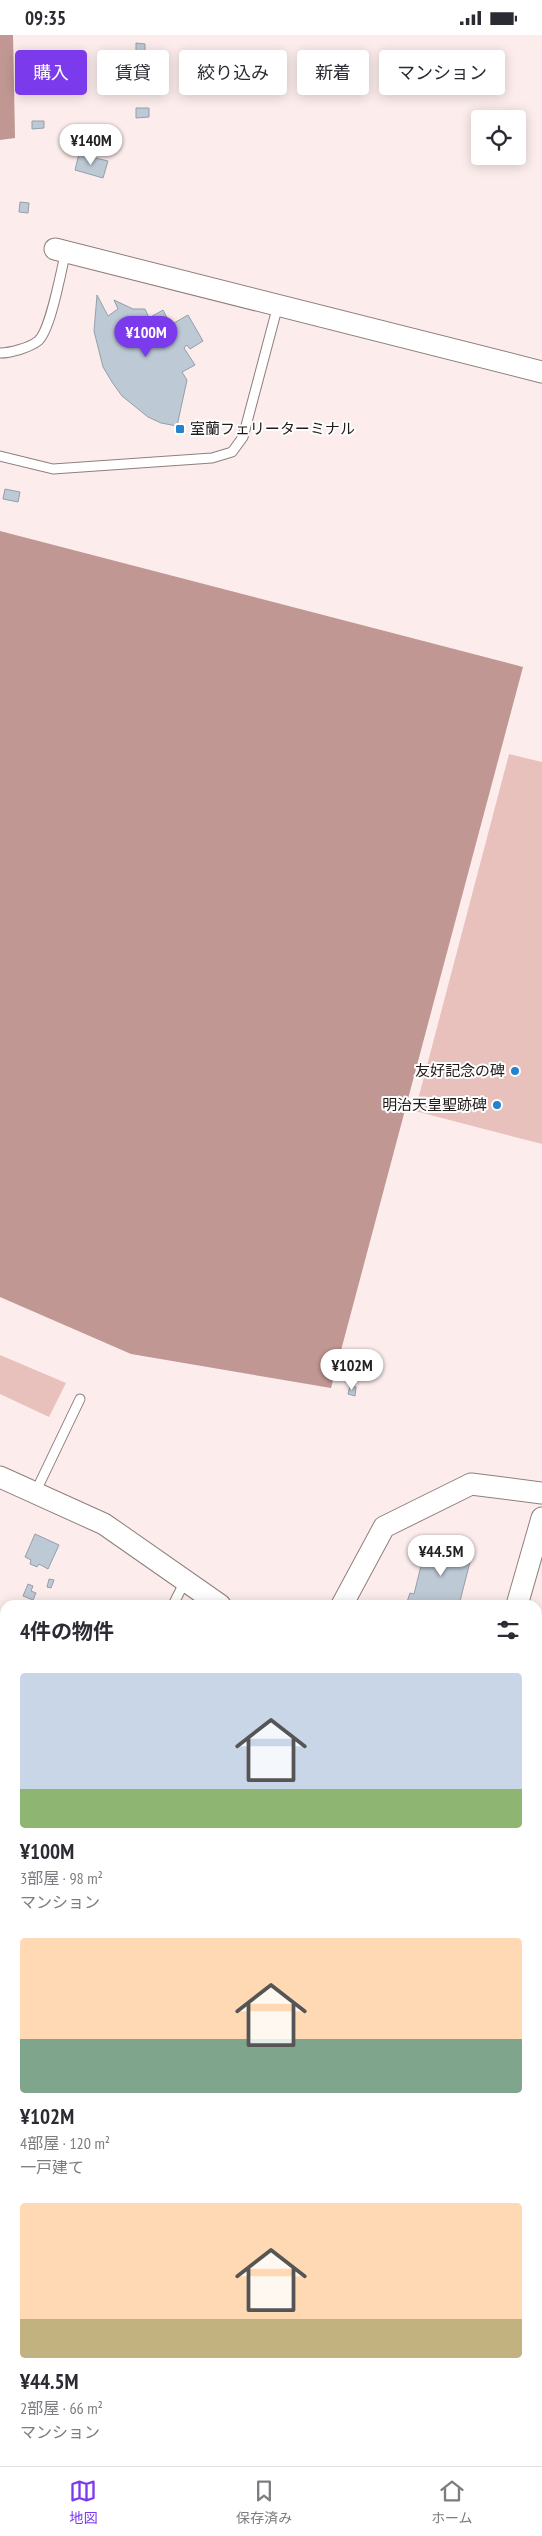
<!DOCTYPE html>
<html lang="ja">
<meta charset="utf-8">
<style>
:root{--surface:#fff;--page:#f2f2f3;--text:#2b2b33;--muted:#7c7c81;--line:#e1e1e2;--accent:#7c3aed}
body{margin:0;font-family:"PT Sans Narrow","Noto Sans JP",sans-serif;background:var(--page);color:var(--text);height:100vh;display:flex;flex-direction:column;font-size:19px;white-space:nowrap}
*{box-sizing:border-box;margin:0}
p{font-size:16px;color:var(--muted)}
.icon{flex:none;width:28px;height:28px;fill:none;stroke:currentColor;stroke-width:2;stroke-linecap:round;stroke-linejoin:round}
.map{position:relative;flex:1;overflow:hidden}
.sheet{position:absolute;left:0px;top:1565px;width:542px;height:866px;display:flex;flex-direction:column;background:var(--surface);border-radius:15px 15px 0 0;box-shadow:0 2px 12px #0003}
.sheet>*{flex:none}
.top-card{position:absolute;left:15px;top:15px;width:512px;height:45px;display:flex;gap:10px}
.fabs{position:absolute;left:471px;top:75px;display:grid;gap:10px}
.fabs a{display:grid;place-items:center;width:55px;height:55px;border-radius:5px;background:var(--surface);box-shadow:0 2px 12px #0003;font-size:25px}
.price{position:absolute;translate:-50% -42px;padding:0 11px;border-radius:18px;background:#fff;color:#222;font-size:16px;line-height:32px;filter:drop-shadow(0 1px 2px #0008)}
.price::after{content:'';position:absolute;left:50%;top:30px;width:15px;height:11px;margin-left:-8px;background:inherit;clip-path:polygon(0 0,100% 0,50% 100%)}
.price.active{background:var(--accent);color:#fff}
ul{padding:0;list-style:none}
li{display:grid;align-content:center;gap:10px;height:265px;padding:0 20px}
li span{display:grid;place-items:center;height:155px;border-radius:5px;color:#555}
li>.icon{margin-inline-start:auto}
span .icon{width:90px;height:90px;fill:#fffc;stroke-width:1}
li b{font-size:21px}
h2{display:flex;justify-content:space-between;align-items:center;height:60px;padding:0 20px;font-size:21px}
.chip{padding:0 18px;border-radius:5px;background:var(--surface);box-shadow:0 2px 12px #0003;font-size:18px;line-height:45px}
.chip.active{background:var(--accent);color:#fff}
.status{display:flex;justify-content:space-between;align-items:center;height:35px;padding:0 25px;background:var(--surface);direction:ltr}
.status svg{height:14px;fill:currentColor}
.dock{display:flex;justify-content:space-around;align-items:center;height:70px;border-top:1px solid var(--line);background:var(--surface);font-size:14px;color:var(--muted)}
.dock a{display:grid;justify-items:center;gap:2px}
.dock .active{color:var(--accent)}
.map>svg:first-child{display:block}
.green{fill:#e8c1bd}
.water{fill:#c09793}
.building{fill:#bdc9d5;stroke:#949fab}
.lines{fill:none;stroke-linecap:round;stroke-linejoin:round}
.service-casing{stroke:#8f7f7d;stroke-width:11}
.minor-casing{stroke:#8f7f7d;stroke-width:18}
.tertiary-casing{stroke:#8f7f7d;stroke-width:23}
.secondary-casing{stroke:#8f7f7d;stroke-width:26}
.trunk-casing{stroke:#8f7f7d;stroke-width:29}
.path{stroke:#a29796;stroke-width:3;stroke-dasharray:4 2.5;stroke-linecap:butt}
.service{stroke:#fff;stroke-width:9}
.minor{stroke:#fff;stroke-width:16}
.tertiary{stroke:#fff;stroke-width:21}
.secondary{stroke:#fff;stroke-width:24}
.trunk{stroke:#fff;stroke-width:28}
.poi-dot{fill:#2383cf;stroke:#fefefe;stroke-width:2}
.labels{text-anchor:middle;stroke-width:4;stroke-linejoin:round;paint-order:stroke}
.poi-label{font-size:15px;fill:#211a1a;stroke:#fefefe;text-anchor:end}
</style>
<div class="status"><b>09:35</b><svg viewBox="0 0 49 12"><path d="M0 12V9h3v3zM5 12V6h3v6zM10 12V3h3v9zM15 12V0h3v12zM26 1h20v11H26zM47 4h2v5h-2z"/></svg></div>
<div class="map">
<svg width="542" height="2431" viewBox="0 0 542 2431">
<rect width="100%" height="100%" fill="#fcedec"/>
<!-- green -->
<g class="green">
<path d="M509,719L542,727V1109L415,1076Z"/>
<path d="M0,1320L66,1348L49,1382L0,1359Z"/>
<path d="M542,1700V1731L538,1732V1703Z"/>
<path d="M182,2426H250L251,2431H183Z"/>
</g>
<!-- water -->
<g class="water">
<path d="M0,0H13L15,103L0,105Z"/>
<path d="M0,496L523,632L331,1353L131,1319L0,1262Z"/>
<path d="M0,1610L5,1612V1870H0Z"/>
</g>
<!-- building -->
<g class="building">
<path d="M136,8L145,9V38H136Z"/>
<path d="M148,49V57H143V50Z"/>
<path d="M136,73H149V82L136,83Z"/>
<path d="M32,86H44V93L32,94Z"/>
<path d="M79,119L108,126L103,143L75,135Z"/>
<path d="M20,167L29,168L28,178L19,177Z"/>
<path d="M97,260L108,281L118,274L114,265L133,274H145L149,283L163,275L172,293L176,291L174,288L188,280L203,306L190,314L187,310L184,313L195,330L182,337L187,345L177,391L161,388L148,382L122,361L112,347L103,332L94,296Z"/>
<path d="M5,454L20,457L18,467L3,464Z"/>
<path d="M350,1351L356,1352L355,1361L348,1359Z"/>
<path d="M35,1499L59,1510L48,1534L39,1529L37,1532L30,1529L31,1525L25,1522Z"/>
<path d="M427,1507L472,1519L459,1570H406L410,1558L414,1559Z"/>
<path d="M49,1544L54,1545L51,1553L47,1552Z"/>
<path d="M28,1549L33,1551L31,1556L36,1558L33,1565L23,1561Z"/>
<path d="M541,1578H542V1590L539,1589Z"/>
<path d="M542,1608V1640L538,1639V1626Z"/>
<path d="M2,2004H5V2021L0,2020Z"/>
<rect x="0" y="2215" width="5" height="28"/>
<path d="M0,2290H5V2361H2Z"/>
<path d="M542,2402V2425H538V2403Z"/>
<path d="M11,2426H17L18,2431H12Z"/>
<path d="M35,2426H63L61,2431H37Z"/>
<path d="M264,2426H326L327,2431H264Z"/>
<rect x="377" y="2426" width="26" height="5"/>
<path d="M469,2426H495V2431H470Z"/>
</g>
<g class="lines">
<defs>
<g id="service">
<path d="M0,318C10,318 29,313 38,306C51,295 61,235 66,216"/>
<path d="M0,421L53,434L212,423L232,417L243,402L278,270"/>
<path d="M35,1458L80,1364"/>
<path d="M173,1570L185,1546"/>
<path d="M0,1598L5,1600"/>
</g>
<g id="minor">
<path d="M538,1673L542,1671"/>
<path d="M0,1903H5"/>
<path d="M0,2138L5,2139"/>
<path d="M538,2216L542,2260"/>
<path d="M89,2426L97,2431"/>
<path d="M363,2426V2431"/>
<path d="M461,2431L462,2426"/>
</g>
<g id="tertiary">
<path d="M55,214L542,337"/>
<path d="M0,1442L104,1489L220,1570"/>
<path d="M342,1570L384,1492L471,1449L542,1458"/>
<path d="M517,1570L542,1483"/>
<path d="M538,2139H542"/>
<path d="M0,2262H5"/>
</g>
<g id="secondary">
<path d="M538,1984L542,1983"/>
<path d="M0,2053L5,2054"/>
</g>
<path id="trunk" d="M538,1749L542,1747"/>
</defs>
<!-- service casing -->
<use href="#service" class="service-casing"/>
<!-- minor casing -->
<use href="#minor" class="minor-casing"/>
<!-- tertiary casing -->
<use href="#tertiary" class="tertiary-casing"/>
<!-- secondary casing -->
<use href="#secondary" class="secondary-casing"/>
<!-- trunk casing -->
<use href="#trunk" class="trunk-casing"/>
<!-- path -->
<g class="path">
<path d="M538,2030L542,2044"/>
<path d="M538,2052L542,2050"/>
</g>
<!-- service -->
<use href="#service" class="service"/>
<!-- minor -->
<use href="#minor" class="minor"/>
<!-- tertiary -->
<use href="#tertiary" class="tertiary"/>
<!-- secondary -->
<use href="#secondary" class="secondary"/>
<!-- trunk -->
<use href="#trunk" class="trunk"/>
</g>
<!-- markers -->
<g class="poi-dot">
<rect x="175" y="389" width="10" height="10" rx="2.5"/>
<circle cx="515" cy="1036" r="5"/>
<circle cx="497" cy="1070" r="5"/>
</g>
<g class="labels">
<!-- poi labels -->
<g class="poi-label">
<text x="190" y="399" text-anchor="start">室蘭フェリーターミナル</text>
<text x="505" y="1041">友好記念の碑</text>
<text x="487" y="1075">明治天皇聖跡碑</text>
</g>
</g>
</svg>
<div class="fabs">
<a><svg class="icon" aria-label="locate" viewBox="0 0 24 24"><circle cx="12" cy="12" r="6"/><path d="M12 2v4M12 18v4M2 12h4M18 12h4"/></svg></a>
</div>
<b class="price" style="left:91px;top:131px">¥140M</b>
<b class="price active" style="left:146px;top:323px">¥100M</b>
<b class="price" style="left:352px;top:1356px">¥102M</b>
<b class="price" style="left:441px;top:1542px">¥44.5M</b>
<div class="top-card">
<a class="chip active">購入</a>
<a class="chip">賃貸</a>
<a class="chip">絞り込み</a>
<a class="chip">新着</a>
<a class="chip">マンション</a>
</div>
<section class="sheet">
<h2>4件の物件<svg class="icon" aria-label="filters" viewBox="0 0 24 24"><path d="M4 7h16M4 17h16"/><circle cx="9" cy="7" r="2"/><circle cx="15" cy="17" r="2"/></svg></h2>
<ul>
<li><span style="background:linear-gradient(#c9d6e8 75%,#8fb573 0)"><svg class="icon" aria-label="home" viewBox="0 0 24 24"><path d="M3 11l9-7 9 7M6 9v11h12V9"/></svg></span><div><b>¥100M</b><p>3部屋 · 98 m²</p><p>マンション</p></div></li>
<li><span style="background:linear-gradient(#ffd9b3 65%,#7fa58c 0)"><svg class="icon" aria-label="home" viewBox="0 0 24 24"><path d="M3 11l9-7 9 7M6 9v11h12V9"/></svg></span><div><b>¥102M</b><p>4部屋 · 120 m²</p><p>一戸建て</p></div></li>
<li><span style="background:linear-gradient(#ffd9b3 75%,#c2b280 0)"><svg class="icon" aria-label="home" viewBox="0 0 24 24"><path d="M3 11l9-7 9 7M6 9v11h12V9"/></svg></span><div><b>¥44.5M</b><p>2部屋 · 66 m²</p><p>マンション</p></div></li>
</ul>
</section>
</div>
<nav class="dock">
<a class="active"><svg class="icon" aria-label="map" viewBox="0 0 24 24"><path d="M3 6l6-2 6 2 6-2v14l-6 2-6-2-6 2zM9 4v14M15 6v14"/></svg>地図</a>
<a><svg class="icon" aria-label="saved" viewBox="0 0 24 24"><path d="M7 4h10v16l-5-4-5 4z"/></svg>保存済み</a>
<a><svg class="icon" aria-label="home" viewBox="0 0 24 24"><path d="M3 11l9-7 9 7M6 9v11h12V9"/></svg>ホーム</a>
</nav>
